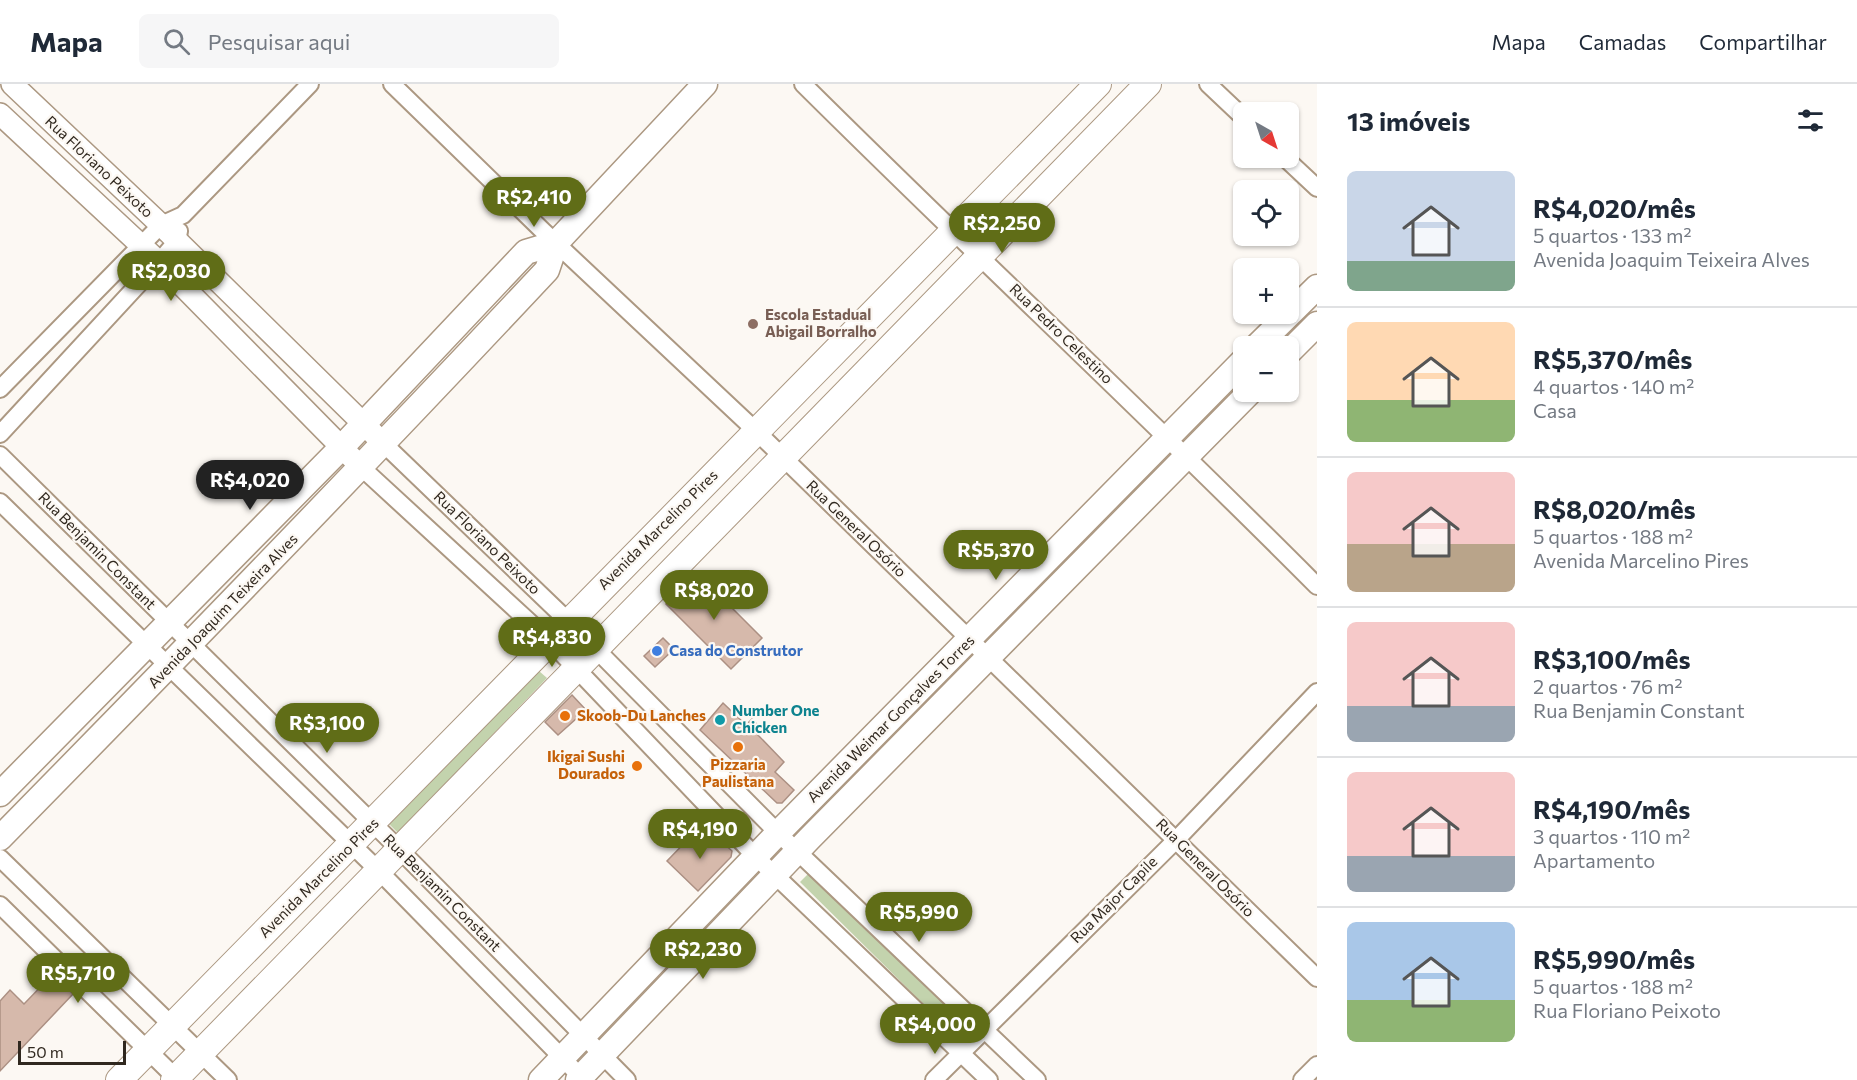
<!DOCTYPE html>
<html lang="pt">
<meta charset="utf-8">
<style>
:root{--surface:#fff;--page:#f6f6f7;--text:#1f2937;--muted:#747a83;--line:#e0e1e3;--accent:#606d17}
body{margin:0;font-family:Commissioner,sans-serif;background:var(--page);color:var(--text);height:100vh;display:flex;flex-direction:column;font-size:22px;white-space:nowrap}
*{box-sizing:border-box;margin:0}
p{font-size:20px;color:var(--muted)}
.icon{flex:none;width:33px;height:33px;fill:none;stroke:currentColor;stroke-width:2;stroke-linecap:round;stroke-linejoin:round}
.map{position:relative;flex:1;overflow:hidden}
.side{display:flex;flex-direction:column;background:var(--surface);width:540px}
.side>*{flex:none}
.needle{width:39px;rotate:141deg}
.controls{position:absolute;left:1233px;top:18px;display:grid;gap:12px}
.controls a{display:grid;place-items:center;width:66px;height:66px;border-radius:9px;background:var(--surface);box-shadow:0 2px 4px #0004;font-size:30px}
.scale{position:absolute;left:18px;bottom:15px;width:108px;box-sizing:border-box;padding-left:6px;border:3px solid #30281f;border-top:0;font-size:16px;line-height:21px;white-space:nowrap;color:#30281f;-webkit-text-stroke:4px #fcf8f3;paint-order:stroke}
.price{position:absolute;translate:-50% -51px;padding:0 14px;border-radius:21px;background:var(--accent);color:#fff;font-size:20px;line-height:39px;filter:drop-shadow(0 2px 3px #0008)}
.price::after{content:'';position:absolute;left:50%;top:36px;width:18px;height:14px;margin-left:-9px;background:inherit;clip-path:polygon(0 0,100% 0,50% 100%)}
.price.current{background:#222;color:#fff}
ul{padding:0;list-style:none}
li{display:flex;align-items:center;gap:18px;height:150px;padding:0 30px}
li+li{border-top:2px solid var(--line)}
li span{display:grid;place-items:center;flex:none;width:168px;height:120px;border-radius:9px;color:#555}
li>.icon{margin-inline-start:auto}
span .icon{width:72px;height:72px;fill:#fffc;stroke-width:1}
li b{font-size:26px}
h2{display:flex;justify-content:space-between;align-items:center;height:72px;padding:0 30px;font-size:26px}
header{display:flex;align-items:center;gap:36px;box-sizing:border-box;height:84px;padding:0 30px;background:var(--surface);border-bottom:2px solid var(--line)}
header strong{font-size:28px}
nav{display:flex;gap:33px;margin-inline-start:auto;font-size:21px}
.search{width:420px;height:54px;background:var(--page);display:flex;align-items:center;gap:15px;box-sizing:border-box;padding:0 21px;border-radius:9px;color:var(--muted);font-size:22px}
main{display:flex;flex:1;min-height:0}
.map>svg:first-child{display:block}
.green{fill:#c3d3ad}
.building{fill:#d6b9ab;stroke:#ac9083;stroke-width:1.5}
.lines{fill:none;stroke-linecap:round;stroke-linejoin:round}
.minor-casing{stroke:#ac9882;stroke-width:20}
.tertiary-casing{stroke:#ac9882;stroke-width:24}
.secondary-casing{stroke:#ac9882;stroke-width:27}
.primary-casing{stroke:#ac9882;stroke-width:28}
.minor{stroke:#fff;stroke-width:16}
.tertiary{stroke:#fff;stroke-width:21}
.secondary{stroke:#fff;stroke-width:24}
.primary{stroke:#fff;stroke-width:26}
.education-dot{fill:#8d6e63;stroke:#fcf8f3;stroke-width:2}
.shop-dot{fill:#3f7fe0;stroke:#fcf8f3;stroke-width:2}
.food-dot{fill:#e8710a;stroke:#fcf8f3;stroke-width:2}
.culture-dot{fill:#0f9aa8;stroke:#fcf8f3;stroke-width:2}
.labels{text-anchor:middle;stroke-width:4.5;stroke-linejoin:round;paint-order:stroke}
.street-label{font-size:15px;fill:#30281f;stroke:#fcf8f3}
.education-label{font-size:15px;font-weight:bold;fill:#785e54;stroke:#fcf8f3;text-anchor:start}
.shop-label{font-size:15px;font-weight:bold;fill:#366cbe;stroke:#fcf8f3;text-anchor:start}
.culture-label{font-size:15px;font-weight:bold;fill:#0d838f;stroke:#fcf8f3;text-anchor:start}
.food-label{font-size:15px;font-weight:bold;fill:#c56008;stroke:#fcf8f3;text-anchor:start}
</style>
<header>
<strong>Mapa</strong>
<div class="search"><svg class="icon" aria-label="search" viewBox="0 0 24 24"><circle cx="10" cy="10" r="6"/><path d="M15 15l6 6"/></svg>Pesquisar aqui</div>
<nav><a>Mapa</a><a>Camadas</a><a>Compartilhar</a></nav>
</header>
<main>
<div class="map">
<svg width="1317" height="996" viewBox="0 0 1317 996">
<rect width="100%" height="100%" fill="#fcf8f3"/>
<!-- green -->
<g class="green">
<path d="M539,587L547,594L398,749L389,740Z"/>
<path d="M811,787L970,943L958,954L800,798Z"/>
</g>
<!-- building -->
<g class="building">
<path d="M697,489L762,554L731,585L666,520Z"/>
<path d="M663,554L674,565L655,583L644,572Z"/>
<path d="M572,611L586,626L558,651L545,638Z"/>
<path d="M723,619L746,641L752,635L762,645L757,650L784,678L775,688L794,706L782,719H777L700,646Z"/>
<path d="M696,747L711,762L718,754L732,767L731,773L698,807L667,777Z"/>
<path d="M53,890L73,910L0,987V917L10,906L24,920Z"/>
</g>
<g class="lines">
<defs>
<g id="minor">
<path d="M392,0L543,147L756,347L1317,894"/>
<path d="M803,0C973,169 1148,332 1317,502"/>
<path d="M1208,0L1244,34"/>
<path d="M1285,74L1317,104"/>
<path d="M0,305L161,141L183,131L310,0"/>
<path d="M0,350L159,178L177,157L179,147"/>
<path d="M384,360L569,538L778,749L1037,996"/>
<path d="M0,371L401,767L627,996"/>
<path d="M361,383L549,556L756,773L989,996"/>
<path d="M0,418L380,788L584,996"/>
<path d="M0,774L228,996"/>
<path d="M0,821L178,996"/>
<path d="M934,996L1177,755L1317,608"/>
<path d="M1302,996L1317,981"/>
</g>
<g id="tertiary">
<path d="M12,0L161,141L384,360"/>
<path d="M0,30L159,178L361,383"/>
</g>
<g id="secondary">
<path d="M1257,262L1317,203"/>
<path d="M1288,269L1317,240"/>
<path d="M0,710L340,365L526,168L556,159"/>
<path d="M0,754C184,567 367,378 547,186L556,159L705,0"/>
<path d="M541,996L778,749L1244,276"/>
<path d="M578,996L809,755L1250,308"/>
</g>
<g id="primary">
<path d="M119,996L1098,0"/>
<path d="M174,996L1148,0"/>
</g>
</defs>
<!-- minor casing -->
<use href="#minor" class="minor-casing"/>
<!-- tertiary casing -->
<use href="#tertiary" class="tertiary-casing"/>
<!-- secondary casing -->
<use href="#secondary" class="secondary-casing"/>
<!-- primary casing -->
<use href="#primary" class="primary-casing"/>
<!-- minor -->
<use href="#minor" class="minor"/>
<!-- tertiary -->
<use href="#tertiary" class="tertiary"/>
<!-- secondary -->
<use href="#secondary" class="secondary"/>
<!-- primary -->
<use href="#primary" class="primary"/>
</g>
<!-- markers -->
<circle class="education-dot" cx="753" cy="240" r="6"/>
<circle class="shop-dot" cx="657" cy="567" r="6"/>
<g class="food-dot">
<circle cx="565" cy="632" r="6"/>
<circle cx="738" cy="663" r="6"/>
<circle cx="637" cy="682" r="6"/>
</g>
<circle class="culture-dot" cx="720" cy="636" r="6"/>
<g class="labels">
<!-- street labels -->
<g class="street-label">
<text transform="translate(99 83) rotate(43)" y="5">Rua Floriano Peixoto</text>
<text transform="translate(1061 250) rotate(44)" y="5">Rua Pedro Celestino</text>
<text transform="translate(856 445) rotate(44)" y="5">Rua General Osório</text>
<text transform="translate(658 446) rotate(-45)" y="5">Avenida Marcelino Pires</text>
<text transform="translate(487 459) rotate(44)" y="5">Rua Floriano Peixoto</text>
<text transform="translate(97 467) rotate(45)" y="5">Rua Benjamin Constant</text>
<text transform="translate(223 527) rotate(-46)" y="5">Avenida Joaquim Teixeira Alves</text>
<text transform="translate(891 635) rotate(-45)" y="5">Avenida Weimar Gonçalves Torres</text>
<text transform="translate(1205 784) rotate(45)" y="5">Rua General Osório</text>
<text transform="translate(319 794) rotate(-45)" y="5">Avenida Marcelino Pires</text>
<text transform="translate(442 809) rotate(45)" y="5">Rua Benjamin Constant</text>
<text transform="translate(1114 816) rotate(-45)" y="5">Rua Major Capile</text>
</g>
<!-- education labels -->
<g class="education-label">
<text x="765" y="236">Escola Estadual<tspan x="765" dy="17">Abigail Borralho</tspan></text>
</g>
<!-- shop labels -->
<g class="shop-label">
<text x="669" y="572">Casa do Construtor</text>
</g>
<!-- culture labels -->
<g class="culture-label">
<text x="732" y="632">Number One<tspan x="732" dy="17">Chicken</tspan></text>
</g>
<!-- food labels -->
<g class="food-label">
<text x="577" y="637">Skoob-Du Lanches</text>
<text x="625" y="678" text-anchor="end">Ikigai Sushi<tspan x="625" dy="17">Dourados</tspan></text>
<text x="738" y="686" text-anchor="middle">Pizzaria<tspan x="738" dy="17">Paulistana</tspan></text>
</g>
</g>
</svg>
<div class="controls">
<a><svg class="needle" viewBox="-14 -14 28 28"><path d="M0-13l5 13h-10z" fill="#e53935"/><path d="M0 13l5-13h-10z" fill="#747a83"/></svg></a>
<a><svg class="icon" aria-label="locate" viewBox="0 0 24 24"><circle cx="12" cy="12" r="6"/><path d="M12 2v4M12 18v4M2 12h4M18 12h4"/></svg></a>
<a>+</a>
<a>−</a>
</div>
<div class="scale">50 m</div>
<b class="price" style="left:534px;top:144px">R$2,410</b>
<b class="price" style="left:1002px;top:170px">R$2,250</b>
<b class="price" style="left:171px;top:218px">R$2,030</b>
<b class="price current" style="left:250px;top:427px">R$4,020</b>
<b class="price" style="left:996px;top:497px">R$5,370</b>
<b class="price" style="left:714px;top:537px">R$8,020</b>
<b class="price" style="left:552px;top:584px">R$4,830</b>
<b class="price" style="left:327px;top:670px">R$3,100</b>
<b class="price" style="left:700px;top:776px">R$4,190</b>
<b class="price" style="left:919px;top:859px">R$5,990</b>
<b class="price" style="left:703px;top:896px">R$2,230</b>
<b class="price" style="left:78px;top:920px">R$5,710</b>
<b class="price" style="left:935px;top:971px">R$4,000</b>
</div>
<section class="side">
<h2>13 imóveis<svg class="icon" aria-label="filters" viewBox="0 0 24 24"><path d="M4 7h16M4 17h16"/><circle cx="9" cy="7" r="2"/><circle cx="15" cy="17" r="2"/></svg></h2>
<ul>
<li><span style="background:linear-gradient(#c9d6e8 75%,#7fa58c 0)"><svg class="icon" aria-label="home" viewBox="0 0 24 24"><path d="M3 11l9-7 9 7M6 9v11h12V9"/></svg></span><div><b>R$4,020/mês</b><p>5 quartos · 133 m²</p><p>Avenida Joaquim Teixeira Alves</p></div></li>
<li><span style="background:linear-gradient(#ffd9b3 65%,#8fb573 0)"><svg class="icon" aria-label="home" viewBox="0 0 24 24"><path d="M3 11l9-7 9 7M6 9v11h12V9"/></svg></span><div><b>R$5,370/mês</b><p>4 quartos · 140 m²</p><p>Casa</p></div></li>
<li><span style="background:linear-gradient(#f6c9c9 60%,#b9a48a 0)"><svg class="icon" aria-label="home" viewBox="0 0 24 24"><path d="M3 11l9-7 9 7M6 9v11h12V9"/></svg></span><div><b>R$8,020/mês</b><p>5 quartos · 188 m²</p><p>Avenida Marcelino Pires</p></div></li>
<li><span style="background:linear-gradient(#f6c9c9 70%,#9aa5b1 0)"><svg class="icon" aria-label="home" viewBox="0 0 24 24"><path d="M3 11l9-7 9 7M6 9v11h12V9"/></svg></span><div><b>R$3,100/mês</b><p>2 quartos · 76 m²</p><p>Rua Benjamin Constant</p></div></li>
<li><span style="background:linear-gradient(#f6c9c9 70%,#9aa5b1 0)"><svg class="icon" aria-label="home" viewBox="0 0 24 24"><path d="M3 11l9-7 9 7M6 9v11h12V9"/></svg></span><div><b>R$4,190/mês</b><p>3 quartos · 110 m²</p><p>Apartamento</p></div></li>
<li><span style="background:linear-gradient(#a9c7e8 65%,#8fb573 0)"><svg class="icon" aria-label="home" viewBox="0 0 24 24"><path d="M3 11l9-7 9 7M6 9v11h12V9"/></svg></span><div><b>R$5,990/mês</b><p>5 quartos · 188 m²</p><p>Rua Floriano Peixoto</p></div></li>
</ul>
</section>
</main>
